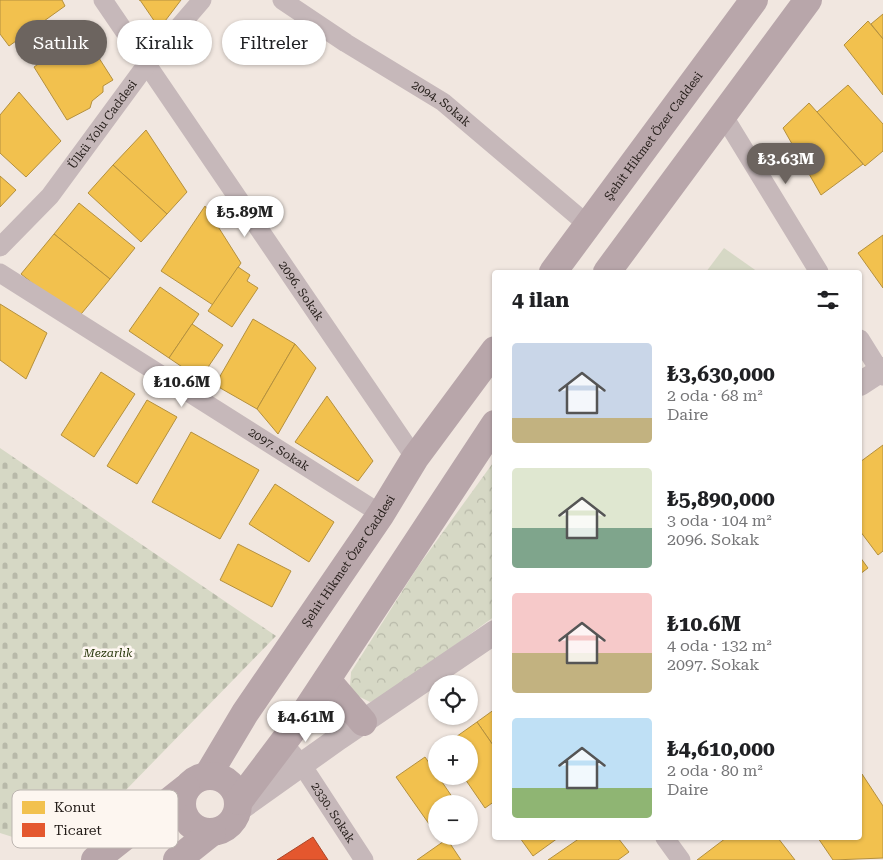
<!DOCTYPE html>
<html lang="tr">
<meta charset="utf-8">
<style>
:root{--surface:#fff;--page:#f2f2f2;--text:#202124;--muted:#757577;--accent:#6c645f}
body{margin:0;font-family:"Roboto Serif",serif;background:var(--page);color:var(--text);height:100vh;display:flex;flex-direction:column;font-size:19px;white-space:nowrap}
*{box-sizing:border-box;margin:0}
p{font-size:16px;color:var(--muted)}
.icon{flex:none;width:28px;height:28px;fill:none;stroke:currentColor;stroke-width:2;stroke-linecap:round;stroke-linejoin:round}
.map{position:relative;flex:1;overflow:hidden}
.sheet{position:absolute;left:492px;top:270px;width:370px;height:570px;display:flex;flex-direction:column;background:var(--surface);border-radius:5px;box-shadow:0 1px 4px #0004}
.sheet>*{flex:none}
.guide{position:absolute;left:15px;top:20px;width:402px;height:45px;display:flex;gap:10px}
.buttons{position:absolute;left:428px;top:675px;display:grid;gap:10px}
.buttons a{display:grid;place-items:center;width:50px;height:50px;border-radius:50%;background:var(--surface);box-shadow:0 1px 4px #0004;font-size:25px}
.price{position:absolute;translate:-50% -42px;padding:0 11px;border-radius:18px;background:#fff;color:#222;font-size:16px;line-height:32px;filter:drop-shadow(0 1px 2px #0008)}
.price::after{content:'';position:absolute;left:50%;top:30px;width:15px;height:11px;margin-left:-8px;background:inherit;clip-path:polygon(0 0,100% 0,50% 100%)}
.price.selected{background:var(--accent);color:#fff}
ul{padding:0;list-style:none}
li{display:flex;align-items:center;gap:15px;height:125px;padding:0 20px}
li span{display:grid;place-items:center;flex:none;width:140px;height:100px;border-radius:5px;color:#555}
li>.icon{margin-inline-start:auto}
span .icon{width:60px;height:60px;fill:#fffc;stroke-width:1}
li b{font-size:21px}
h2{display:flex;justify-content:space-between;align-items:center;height:60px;padding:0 20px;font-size:21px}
.pill{padding:0 18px;border-radius:22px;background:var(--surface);box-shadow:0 1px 4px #0004;font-size:18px;line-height:45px}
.pill.selected{background:var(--accent);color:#fff}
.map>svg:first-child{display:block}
.cemetery{fill:url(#cemetery-stones)}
.park{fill:url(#park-crowns)}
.garden{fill:#d6d8c5}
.homes{fill:#f2c14e;stroke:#b4903e}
.shops{fill:#e4572e;stroke:#aa4628}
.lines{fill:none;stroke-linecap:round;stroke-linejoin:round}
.minor{stroke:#c6b8ba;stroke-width:19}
.tertiary{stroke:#c6b8ba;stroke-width:24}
.primary{stroke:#b8a6aa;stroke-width:28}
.labels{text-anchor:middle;stroke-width:5;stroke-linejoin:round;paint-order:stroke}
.street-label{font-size:12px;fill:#241d19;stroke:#fdf6f0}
.park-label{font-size:12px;font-style:italic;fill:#29380c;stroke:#fdf6f0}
.key{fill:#fdf6f0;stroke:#bcb5b0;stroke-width:1}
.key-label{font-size:14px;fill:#241d19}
</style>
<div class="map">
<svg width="883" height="860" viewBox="0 0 883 860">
<defs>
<pattern id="cemetery-stones" width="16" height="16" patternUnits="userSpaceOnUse" patternTransform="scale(1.25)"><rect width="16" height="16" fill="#d6d8c5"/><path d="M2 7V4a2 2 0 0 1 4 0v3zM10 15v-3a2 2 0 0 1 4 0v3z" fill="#b8b9a9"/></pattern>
<pattern id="park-crowns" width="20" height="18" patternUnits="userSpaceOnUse" patternTransform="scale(1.25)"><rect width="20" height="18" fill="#d6d8c5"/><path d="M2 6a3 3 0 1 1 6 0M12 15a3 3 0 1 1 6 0" fill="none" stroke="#b8b9a9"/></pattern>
</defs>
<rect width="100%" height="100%" fill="#f1e7e0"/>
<!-- cemetery -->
<path class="cemetery" d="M0,448L276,636L83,834L22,840L0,833Z"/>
<!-- park -->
<path class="park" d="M495,460V616L387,695L370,702L358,696L350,687L351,672L417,568Z"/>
<!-- garden -->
<path class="garden" d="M724,248L758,272H706Z"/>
<!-- homes -->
<g class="homes">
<path d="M0,0H62L65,6L9,46L0,34Z"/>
<path d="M140,0H139H181L162,25L155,22Z"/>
<path d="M883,14V39L871,24Z"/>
<path d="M868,21L883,39V95L844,45Z"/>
<path d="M83,33L113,80L103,86V92L92,101L90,108L67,120L34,67Z"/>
<path d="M848,85L883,124V151L865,166L817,112Z"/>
<path d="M19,92L61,141L26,177L0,153V115Z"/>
<path d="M809,103L863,164L821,195L783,128Z"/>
<path d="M146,130L187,192L167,214L113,165Z"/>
<path d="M113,165L167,214L141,242L88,193Z"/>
<path d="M0,176L16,190L0,207Z"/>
<path d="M79,203L135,248L110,279L54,234Z"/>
<path d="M205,206L241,263L213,305L161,271Z"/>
<path d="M54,234L110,279L77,319L21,274Z"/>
<path d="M883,235V288L858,253Z"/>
<path d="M238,267L250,275L247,281L258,288L232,327L208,311Z"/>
<path d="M160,287L199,314L169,358L129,331Z"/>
<path d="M0,304L47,333L26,379L0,360Z"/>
<path d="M253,319L295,344L257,409L215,385Z"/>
<path d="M192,324L223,345L200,379L169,358Z"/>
<path d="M295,344L316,368L278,434L257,409Z"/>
<path d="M101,372L135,394L94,457L61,435Z"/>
<path d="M327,396L373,461L358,481L295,442Z"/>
<path d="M147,400L177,417L137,484L107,466Z"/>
<path d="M191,432L259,470L220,539L152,502Z"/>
<path d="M883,445V551L878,555L860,531V462Z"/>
<path d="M275,484L334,522L309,562L249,524Z"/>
<path d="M238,544L291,571L272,607L220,580Z"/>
<path d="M860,557L868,568L860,574Z"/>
<path d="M495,709V748L477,722Z"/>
<path d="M477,722L495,748V801L485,808L463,776H469V744H446Z"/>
<path d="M425,757L457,804H436V829L434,831L396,777Z"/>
<path d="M862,774L883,806V858L833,860L818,838H860Z"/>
<path d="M520,838H558L533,856Z"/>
<path d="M580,838H618L629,852L618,860H548Z"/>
<path d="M726,838H778L795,860H697Z"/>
<path d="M447,839L461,860H417Z"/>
</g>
<!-- shops -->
<path class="shops" d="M313,837L328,860H277Z"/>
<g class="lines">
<!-- minor -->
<g class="minor">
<path id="s1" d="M103,0L415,458"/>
<path id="s2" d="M282,0L346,43L443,102L588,225"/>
<path d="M723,115L819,272"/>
<path id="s3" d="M0,247L50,196L147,64L202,0"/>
<path id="s4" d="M0,273L381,514"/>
<path d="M860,339L883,376"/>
<path id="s5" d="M283,743L302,765L364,860"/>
<path d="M665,838L681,860"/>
</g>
<!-- tertiary -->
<g class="tertiary">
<path d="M860,384L883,369"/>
<path d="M238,810L339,738L495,632"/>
</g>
<!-- primary -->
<g class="primary">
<path id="s6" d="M553,272L754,0"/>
<path d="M607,272L808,0"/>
<path d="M327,680L363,722"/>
<path id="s7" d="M208,775L245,713L381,514L415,458L495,350"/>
<circle cx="210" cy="804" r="28"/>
<path d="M239,801L300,720L495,424"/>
<path d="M95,860L186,788"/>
<path d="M177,860L212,832"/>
</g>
</g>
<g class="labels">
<!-- street labels -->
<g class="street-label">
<text dy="4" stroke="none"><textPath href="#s2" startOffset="190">2094. Sokak</textPath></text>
<text dy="4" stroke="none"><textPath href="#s3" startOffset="160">Ülkü Yolu Caddesi</textPath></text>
<text dy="4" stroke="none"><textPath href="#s6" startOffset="169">Şehit Hikmet Özer Caddesi</textPath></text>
<text dy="4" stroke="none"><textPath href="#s1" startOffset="352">2096. Sokak</textPath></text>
<text dy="4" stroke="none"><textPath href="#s4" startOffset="330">2097. Sokak</textPath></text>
<text dy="4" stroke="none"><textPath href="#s7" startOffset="256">Şehit Hikmet Özer Caddesi</textPath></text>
<text dy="4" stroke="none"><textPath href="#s5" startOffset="86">2330. Sokak</textPath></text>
</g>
<!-- park labels -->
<g class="park-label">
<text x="108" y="657">Mezarlık</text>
</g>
</g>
<!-- legend -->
<rect x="12" y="790" width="166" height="58" rx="8" class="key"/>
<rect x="22" y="801" width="23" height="13" fill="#f2c14e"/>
<rect x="22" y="823" width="23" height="14" fill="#e4572e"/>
<g class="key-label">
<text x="54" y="812">Konut</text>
<text x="54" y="835">Ticaret</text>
</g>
</svg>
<div class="buttons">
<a><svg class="icon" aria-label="locate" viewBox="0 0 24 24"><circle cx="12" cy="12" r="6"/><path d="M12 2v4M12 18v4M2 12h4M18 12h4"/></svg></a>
<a>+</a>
<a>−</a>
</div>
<b class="price selected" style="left:786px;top:185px">₺3.63M</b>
<b class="price" style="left:245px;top:238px">₺5.89M</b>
<b class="price" style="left:182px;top:408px">₺10.6M</b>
<b class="price" style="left:306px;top:743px">₺4.61M</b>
<div class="guide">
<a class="pill selected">Satılık</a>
<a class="pill">Kiralık</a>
<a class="pill">Filtreler</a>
</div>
<section class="sheet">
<h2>4 ilan<svg class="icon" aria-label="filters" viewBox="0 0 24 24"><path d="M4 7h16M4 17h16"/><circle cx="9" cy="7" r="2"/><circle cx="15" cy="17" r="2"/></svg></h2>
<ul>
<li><span style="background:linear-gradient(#c9d6e8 75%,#c2b280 0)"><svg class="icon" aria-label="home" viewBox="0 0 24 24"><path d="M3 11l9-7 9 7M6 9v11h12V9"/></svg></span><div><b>₺3,630,000</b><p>2 oda · 68 m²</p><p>Daire</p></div></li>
<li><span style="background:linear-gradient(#dfe7d0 60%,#7fa58c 0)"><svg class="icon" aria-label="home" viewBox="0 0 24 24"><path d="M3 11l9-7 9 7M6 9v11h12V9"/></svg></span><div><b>₺5,890,000</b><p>3 oda · 104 m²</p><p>2096. Sokak</p></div></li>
<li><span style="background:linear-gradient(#f6c9c9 60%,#c2b280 0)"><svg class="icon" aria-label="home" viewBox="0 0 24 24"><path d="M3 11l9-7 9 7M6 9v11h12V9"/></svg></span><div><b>₺10.6M</b><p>4 oda · 132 m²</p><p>2097. Sokak</p></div></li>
<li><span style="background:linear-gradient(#bfe0f5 70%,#8fb573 0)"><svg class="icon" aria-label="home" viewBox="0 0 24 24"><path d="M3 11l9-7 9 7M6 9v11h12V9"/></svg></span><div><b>₺4,610,000</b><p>2 oda · 80 m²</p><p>Daire</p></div></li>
</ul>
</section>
</div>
